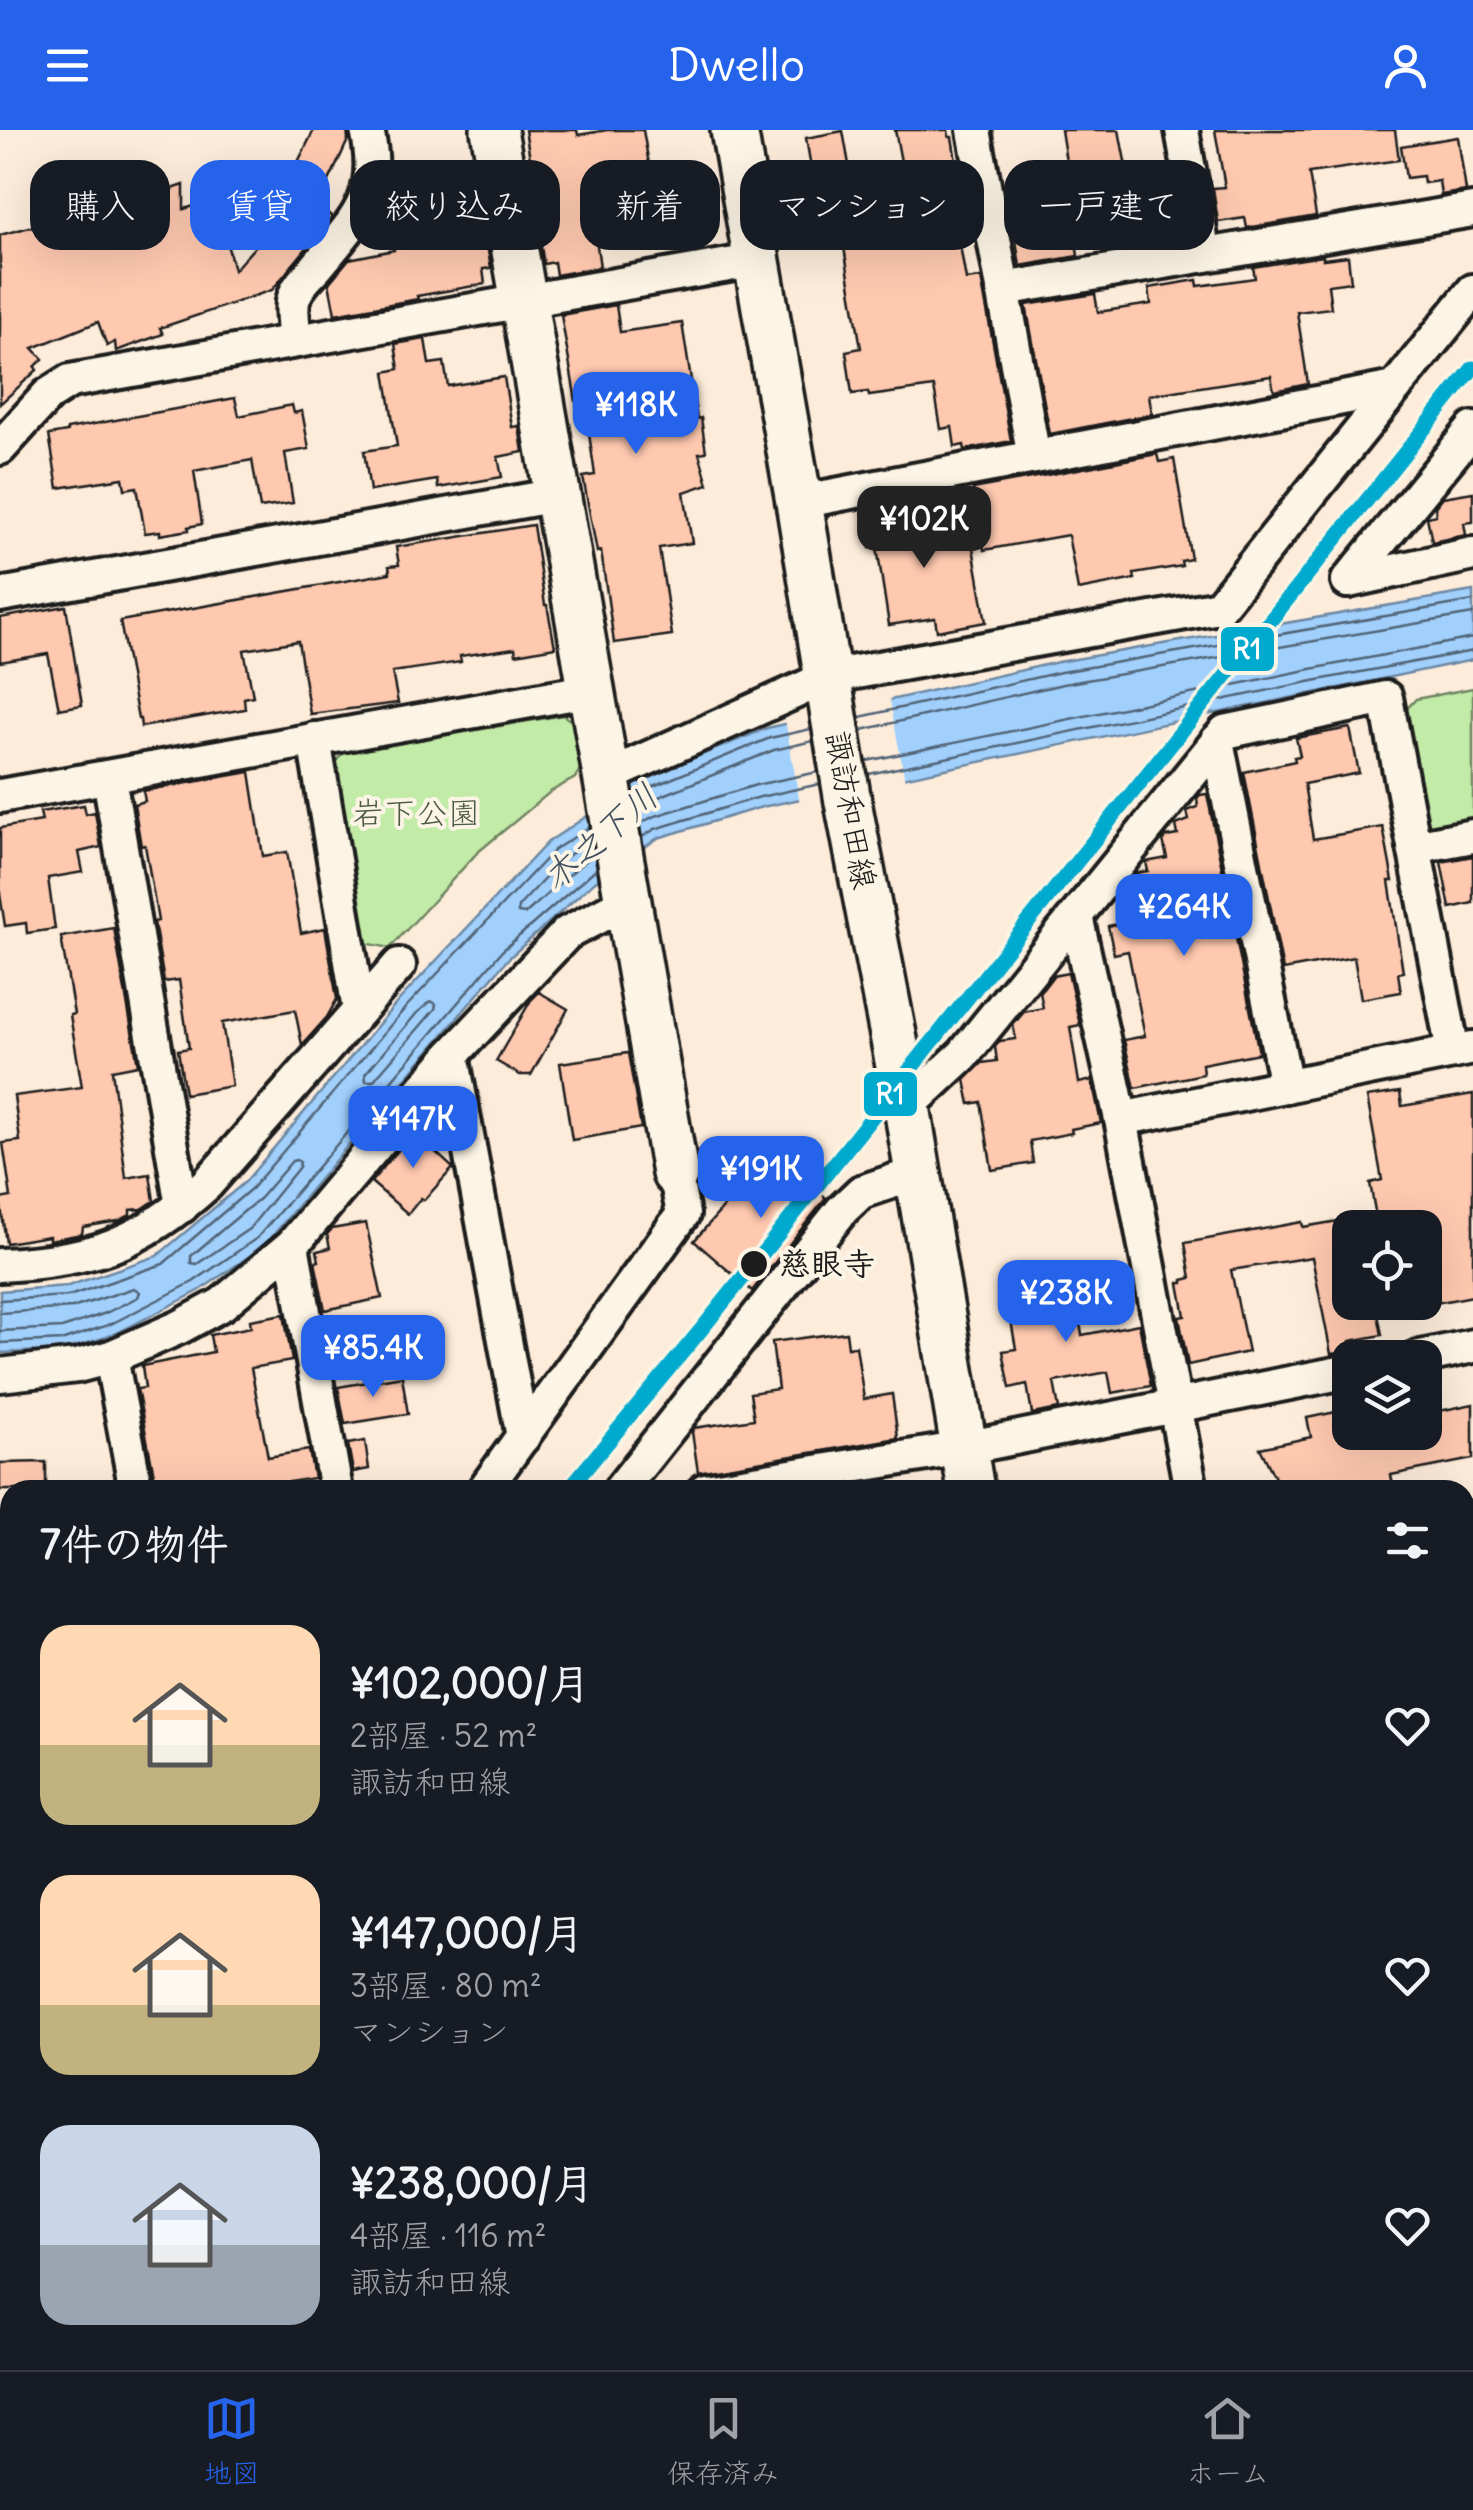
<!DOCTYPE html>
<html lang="ja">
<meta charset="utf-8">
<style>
:root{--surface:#171b24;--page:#20242c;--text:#f1f3f6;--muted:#9ea1a6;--line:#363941;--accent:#2563eb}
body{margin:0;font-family:Delius,"Klee One",sans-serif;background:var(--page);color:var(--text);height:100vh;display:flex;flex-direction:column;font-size:38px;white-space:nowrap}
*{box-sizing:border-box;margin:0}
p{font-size:32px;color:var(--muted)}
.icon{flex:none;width:55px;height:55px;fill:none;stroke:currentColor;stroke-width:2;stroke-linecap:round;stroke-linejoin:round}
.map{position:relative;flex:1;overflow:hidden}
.panel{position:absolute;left:0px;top:1350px;width:1475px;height:890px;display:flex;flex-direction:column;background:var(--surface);border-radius:30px 30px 0 0;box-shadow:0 10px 40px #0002}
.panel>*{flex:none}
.top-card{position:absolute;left:30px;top:30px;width:1415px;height:90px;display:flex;gap:20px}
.tools{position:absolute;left:1332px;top:1080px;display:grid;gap:20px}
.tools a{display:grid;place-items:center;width:110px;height:110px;border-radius:20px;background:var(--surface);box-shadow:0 10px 40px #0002;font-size:50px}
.price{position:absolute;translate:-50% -85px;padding:0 22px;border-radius:20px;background:var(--accent);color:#fff;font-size:32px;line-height:65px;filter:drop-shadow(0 2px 5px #0008)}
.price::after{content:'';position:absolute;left:50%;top:60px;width:30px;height:22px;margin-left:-15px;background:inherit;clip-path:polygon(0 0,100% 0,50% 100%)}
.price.on{background:#222;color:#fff}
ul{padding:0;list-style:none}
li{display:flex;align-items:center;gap:30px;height:250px;padding:0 40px}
li span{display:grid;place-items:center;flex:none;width:280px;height:200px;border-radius:30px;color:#555}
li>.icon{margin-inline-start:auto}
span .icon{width:120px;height:120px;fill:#fffc;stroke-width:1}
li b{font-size:42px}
h2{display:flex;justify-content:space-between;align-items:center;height:120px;padding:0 40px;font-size:42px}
.tag{padding:0 35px;border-radius:30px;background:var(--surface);box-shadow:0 10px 40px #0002;font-size:35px;line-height:90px}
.tag.on{background:var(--accent);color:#fff}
header{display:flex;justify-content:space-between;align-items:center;height:130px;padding:0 40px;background:var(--accent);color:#fff;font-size:45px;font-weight:600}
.tab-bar{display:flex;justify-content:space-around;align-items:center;height:140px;border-top:2px solid var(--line);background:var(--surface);font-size:28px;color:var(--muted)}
.tab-bar a{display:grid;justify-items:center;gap:5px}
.tab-bar .on{color:var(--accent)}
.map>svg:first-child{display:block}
.green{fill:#c2eba7;stroke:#6f8462;stroke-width:2.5}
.water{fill:#a1d0fd;stroke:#6c88a3;stroke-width:2.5}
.pier{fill:#fdecda}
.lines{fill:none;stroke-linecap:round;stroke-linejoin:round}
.shore{stroke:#516476;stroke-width:2.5}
.building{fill:#ffc9b0;stroke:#1c1c1c;stroke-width:2.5}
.street-casing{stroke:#1c1c1c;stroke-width:40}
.secondary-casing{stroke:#1c1c1c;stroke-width:52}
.street{stroke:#fcf5e5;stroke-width:32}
.secondary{stroke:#fcf5e5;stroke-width:45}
.rail-1-casing{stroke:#fcf5e5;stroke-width:22}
.rail-1{stroke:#00a9ce;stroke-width:15}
.stop-dot{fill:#1c1c1c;stroke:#fcf5e5;stroke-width:4}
.labels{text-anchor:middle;stroke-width:8;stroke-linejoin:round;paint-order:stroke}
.street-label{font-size:32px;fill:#1c1c1c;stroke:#fcf5e5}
.park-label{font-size:32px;fill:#4e5a46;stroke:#fcf5e5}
.stop-label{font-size:32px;font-weight:bold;fill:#1c1c1c;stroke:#fcf5e5;text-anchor:start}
.water-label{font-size:35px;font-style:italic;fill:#445260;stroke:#fcf5e5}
.line-badge{stroke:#fcf5e5;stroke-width:4}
.badge-label{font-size:28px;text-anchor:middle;font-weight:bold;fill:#fff}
</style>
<header><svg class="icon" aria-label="menu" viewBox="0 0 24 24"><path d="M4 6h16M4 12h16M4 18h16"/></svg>Dwello<svg class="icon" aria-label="person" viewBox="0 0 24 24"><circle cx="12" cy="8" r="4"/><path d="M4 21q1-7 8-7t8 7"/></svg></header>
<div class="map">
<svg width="1473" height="2240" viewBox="0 0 1473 2240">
<rect width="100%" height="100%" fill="#fdecda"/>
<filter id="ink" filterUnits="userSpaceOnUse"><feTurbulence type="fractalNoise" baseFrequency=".01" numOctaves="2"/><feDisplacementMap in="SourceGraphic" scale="20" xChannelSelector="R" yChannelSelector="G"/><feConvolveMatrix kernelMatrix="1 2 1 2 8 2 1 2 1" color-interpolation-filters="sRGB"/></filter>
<g filter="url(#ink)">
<!-- green -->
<g class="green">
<path d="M1473,558V688L1429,697L1418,690L1400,586L1416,569Z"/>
<path d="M563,585L577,595L582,636L575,648L550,662L477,723L390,818L365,813L334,634L343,623Z"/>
</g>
<!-- water -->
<path class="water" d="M1473,461V530L762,677L658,708L594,752L509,828L348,1015L264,1116L199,1161L115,1204L67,1220L0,1223V1161L68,1156L157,1126L245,1052L400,869L548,712L643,649L767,598L1058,532Z"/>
<!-- pier -->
<path class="pier" d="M889,565L905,651L800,674L785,589Z"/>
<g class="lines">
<!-- shore -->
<g class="shore">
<path d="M860,587L1061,542L1473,471"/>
<path d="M862,600L1063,554L1473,484"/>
<path d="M867,631L1311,539L1473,508"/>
<path d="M869,644L1313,551L1473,521"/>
<path d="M635,667L649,658L770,608L811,599"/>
<path d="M637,680L654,669L774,620L813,611"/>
<path d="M640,694L652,687L756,655L818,642"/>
<path d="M642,707L655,699L760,667L820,654"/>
<path d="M592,710L563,729L518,777V783L525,784L579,736L594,725"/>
<path d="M431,871L436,874L435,879L373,951H366L365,944L416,884Z"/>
<path d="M296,1030L300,1032L299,1037L249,1099L197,1134L191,1133V1126L260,1068L292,1031Z"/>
<path d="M0,1170L69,1166L163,1134L252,1058L407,876L554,720L590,697"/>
<path d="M0,1183L72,1178L134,1158L140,1162L138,1167L106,1183L62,1198L0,1201"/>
<path d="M0,1213L64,1210L111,1194L193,1152L257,1108L502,821L597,738"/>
</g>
</g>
<!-- building -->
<g class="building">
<path d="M314,0H347L348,10L329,51L296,36Z"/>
<path d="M525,0H577L578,5L607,0H643L650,40L629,43L639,110L597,116L600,137L556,145L554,132L544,134L528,41L532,40Z"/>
<path d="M895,0H948L949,7H952L959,49L949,51L966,150L981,148L1011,311L965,320L964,315L955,317L952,297L941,299L934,257L869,266L868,262L852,264L846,221L861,218L837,76L818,79L806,8L843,1L851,46L902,37Z"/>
<path d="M1061,0H1119L1137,94L1075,104L1078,126L1020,136L1008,59L1069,50Z"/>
<path d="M1215,0H1395L1399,30L1309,43L1316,86L1247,98L1245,88L1218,92L1213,58L1225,57Z"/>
<path d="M1458,7L1466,61L1441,65L1439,51L1424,53L1423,46L1406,48L1401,16Z"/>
<path d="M184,55V79L194,76L195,80L208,77L209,82L218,80L234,140L304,62L332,87L272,160L160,198L163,204L116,221L115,212L107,216L98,192L33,218L43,229L35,237L37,240L0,274V105L41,94V97L122,81L120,76Z"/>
<path d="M484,98L491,138L483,139L485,154L417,166L418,169L335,184L329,153L349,129L394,120L393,115Z"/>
<path d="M1323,126V129L1348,126L1351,152L1328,155L1331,178L1297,182L1308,254L1274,261L1271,246L1149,265L1152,284L1050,304L1026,175L1095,164L1098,182L1151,174L1149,158L1197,150L1198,156L1255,148L1253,137Z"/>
<path d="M616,175L620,202L682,193L697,289L701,288L706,322L699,323L708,354L684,362L692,413L659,418L672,505L614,513L601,421L597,422L583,347L595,345L585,276L577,277L561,185Z"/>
<path d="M425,209L429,234L444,232L448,256L504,247L512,297L519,296L523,322L498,327L502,347L438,358L437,350L370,361L364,321L397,316L385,242L399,239L395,214Z"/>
<path d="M235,268L239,286L292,275L294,283L302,281L309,319L285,323L293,373L260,378L252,330L194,341L202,394L188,397L189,400L160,405V401L145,403L137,357L125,359L123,348L58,358L49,305L67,302V299Z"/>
<path d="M1157,324L1159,332L1174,329L1191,429L1181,431L1182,436L1134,444L1135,449L1078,460L1068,405L984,420L973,359Z"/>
<path d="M1473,362V392L1464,393L1466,405L1432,412L1427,387L1436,385L1435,377L1443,367Z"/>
<path d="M913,370L921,413L971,406L986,492L937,501L935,488L889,495L877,417L870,418L863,383Z"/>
<path d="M533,395L545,475H547L555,517L516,524L515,518L460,526L461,532L392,542L398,573L310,584L298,511L244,520L253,566L244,568L245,579L141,597L140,589H138L120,491L390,443L389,436L399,435L396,417Z"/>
<path d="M66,476L82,575L59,579L48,524L0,532V488Z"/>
<path d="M1350,598L1359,643L1304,654L1313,709L1383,697L1393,751H1389L1403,842L1398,843L1401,862L1361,869L1354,827L1283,840L1244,642L1295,631L1294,627L1300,626L1296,608Z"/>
<path d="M250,642L263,726L287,722L301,803L325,798L337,869L327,887L302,915L295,880L222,893L232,956L185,964L178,920L189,918L179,850L164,852L154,792L158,791L145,715L141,716L134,674L145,671L143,661Z"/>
<path d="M1207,664L1259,923L1202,934L1203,944L1135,958L1124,910L1145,906L1128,821L1114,824L1108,796L1123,793L1117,766L1131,749H1136V743L1148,741L1146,732L1167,728L1163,710L1166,707L1178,705L1176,695L1189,690L1187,681L1198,677L1197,668L1200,665Z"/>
<path d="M84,675L86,684L95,682L101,717L79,722L83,742L48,748L55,799L27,803L26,793L5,796L0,764V698L42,691L40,682Z"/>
<path d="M1473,726V773L1450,778L1441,732Z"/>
<path d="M114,798L138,935L112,940L126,1048L150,1044L154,1071L142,1079L130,1080V1085L118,1091L83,1097L82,1104L49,1110V1106L6,1113L0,1069L11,1067L3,1013L20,1011L14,966L82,957L70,885L74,884L61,807Z"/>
<path d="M1068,843L1080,895L1070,897L1079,953L1092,950L1101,993L1071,999L1072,1003L1030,1011L1033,1033L992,1040L981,972L970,974L965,950L982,933L997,931L995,917L1000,911L1016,909L1013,895L1024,882L1043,878L1040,862L1043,859L1053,846Z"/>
<path d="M539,862L568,879L531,945H520L496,931L531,870Z"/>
<path d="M628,923L641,998L572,1010L560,933Z"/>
<path d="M1400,962L1402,976L1473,964V1166L1425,1175V1098H1378L1370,1053L1382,1050L1367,967Z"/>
<path d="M426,988L430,1017L453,1038L424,1070L421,1068L408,1084L371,1052Z"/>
<path d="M773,1021L826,1068L752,1161L694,1111Z"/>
<path d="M1350,1089V1178L1376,1174L1382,1205L1350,1211V1222L1331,1224L1312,1127L1231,1140L1248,1222L1188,1235L1179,1187L1185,1186L1179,1153H1183V1150L1191,1148L1185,1113L1302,1092L1303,1097Z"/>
<path d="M366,1093L382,1168L325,1180L315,1132L319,1131L317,1121L330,1118L327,1104L332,1099Z"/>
<path d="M1072,1146L1082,1205L1139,1194L1151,1256L1112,1263L1108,1242L1054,1252L1059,1279L1032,1284L1027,1254L1010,1258L1003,1221L1016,1219L1005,1156Z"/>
<path d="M284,1184L292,1231L251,1238L268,1327L309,1320L314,1348L289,1352L291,1360H157L137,1259L145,1258L142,1236L213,1222L210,1205L251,1197L250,1190Z"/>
<path d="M846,1202L848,1217L856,1216L864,1269L892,1264L898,1308L698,1342L692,1302L694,1298L754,1289L750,1263L778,1259L772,1212Z"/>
<path d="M402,1246L408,1284L345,1294L338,1257Z"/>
<path d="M1473,1274V1329L1391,1345L1394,1360H1281L1260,1318L1311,1307L1307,1288L1350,1279V1302H1425V1284Z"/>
<path d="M365,1311L369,1339L353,1342L348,1314Z"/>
<path d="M46,1332V1360H0V1333Z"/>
</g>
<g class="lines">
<defs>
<g id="street">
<path d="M974,0L1034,327"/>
<path d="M1182,0L1204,125"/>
<path d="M1003,159L1473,80"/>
<path d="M295,211C294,198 291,183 293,171C296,158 306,148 315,139C355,90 383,68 367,0"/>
<path d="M0,318L48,265L70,251L757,130"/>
<path d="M799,372L1395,258"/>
<path d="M1348,451L1473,299"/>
<path d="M1348,451L1473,424"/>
<path d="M0,465L557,365"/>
<path d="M314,609L359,880"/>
<path d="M1217,611L1286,956"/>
<path d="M109,647L182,1076"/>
<path d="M606,647L828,547L1219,477L1473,161"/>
<path d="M0,666L592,560"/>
<path d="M1414,717L1473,706"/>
<path d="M1076,786L1121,989L1191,1360"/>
<path d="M452,925L523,1307"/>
<path d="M907,977L963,925L1225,602L1386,568L1453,922"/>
<path d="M1121,989L1473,918"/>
<path d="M292,1115L336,1360"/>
<path d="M0,1135C89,1131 140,1115 207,1054L399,835"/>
<path d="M111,1227L136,1360"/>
<path d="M1416,1228L1473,1216"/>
<path d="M0,1245L77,1236L111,1227L180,1197L222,1174L292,1115L452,925L567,803L628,771"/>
<path d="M484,1360L683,1084L675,1043"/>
<path d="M620,1360L842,1080L861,1062L918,1043"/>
<path d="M705,1360L964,1318L1350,1241"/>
<path d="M1465,1506L1473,1504"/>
<path d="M0,1735L9,1790L10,1826"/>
<path d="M1465,1779L1473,1778"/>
<path d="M0,1981L10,1967"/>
<path d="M1465,2076L1473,2074"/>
<path d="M0,2123L10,2111"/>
<path d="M0,2153L10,2162"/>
<path d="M418,2230L419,2240"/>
<path d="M909,2230L911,2240"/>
<path d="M1354,2230L1355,2240"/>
<path d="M357,2240L368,2230"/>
<path d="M638,2240L692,2230"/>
</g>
<g id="secondary">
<path d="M494,0L675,1043"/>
<path d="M734,0L799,372L848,672L907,977L971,1360"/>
<path d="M1120,2230L1121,2240"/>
</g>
</defs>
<!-- street casing -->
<use href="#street" class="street-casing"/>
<!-- secondary casing -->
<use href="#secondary" class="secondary-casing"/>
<!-- street -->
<use href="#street" class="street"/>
<!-- secondary -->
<use href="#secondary" class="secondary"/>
<defs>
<path id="rail-1" d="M568,1360L705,1195L1473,238"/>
</defs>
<!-- rail-1 casing -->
<use href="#rail-1" class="rail-1-casing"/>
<!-- rail-1 -->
<use href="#rail-1" class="rail-1"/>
</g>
</g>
<!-- markers -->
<circle class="stop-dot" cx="754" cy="1134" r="15"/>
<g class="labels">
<!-- street labels -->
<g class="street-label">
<text transform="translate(851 680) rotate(80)" y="11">諏訪和田線</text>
</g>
<!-- park labels -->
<g class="park-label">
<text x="416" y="694">岩下公園</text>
</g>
<!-- stop labels -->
<g class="stop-label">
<text x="779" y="1145">慈眼寺</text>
</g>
<!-- water labels -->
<g class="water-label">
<text transform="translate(600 707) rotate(-41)" y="12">木之下川</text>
</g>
</g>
<g class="line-badge">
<rect x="1219" y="495" width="57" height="48" rx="10" fill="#00a9ce"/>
<rect x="862" y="940" width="57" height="48" rx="10" fill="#00a9ce"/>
</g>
<g class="badge-label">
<text x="1247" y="529">R1</text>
<text x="890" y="974">R1</text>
</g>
</svg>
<div class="tools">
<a><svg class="icon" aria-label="locate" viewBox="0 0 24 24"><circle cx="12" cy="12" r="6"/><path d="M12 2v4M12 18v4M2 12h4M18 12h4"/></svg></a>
<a><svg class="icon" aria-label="layers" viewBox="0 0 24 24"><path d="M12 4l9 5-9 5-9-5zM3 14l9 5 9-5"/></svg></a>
</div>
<b class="price" style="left:636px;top:327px">¥118K</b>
<b class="price on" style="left:924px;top:441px">¥102K</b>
<b class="price" style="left:1184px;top:829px">¥264K</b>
<b class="price" style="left:413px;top:1041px">¥147K</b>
<b class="price" style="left:761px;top:1091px">¥191K</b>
<b class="price" style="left:1066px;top:1215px">¥238K</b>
<b class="price" style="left:373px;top:1270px">¥85.4K</b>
<div class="top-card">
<a class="tag">購入</a>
<a class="tag on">賃貸</a>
<a class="tag">絞り込み</a>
<a class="tag">新着</a>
<a class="tag">マンション</a>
<a class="tag">一戸建て</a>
</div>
<section class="panel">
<h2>7件の物件<svg class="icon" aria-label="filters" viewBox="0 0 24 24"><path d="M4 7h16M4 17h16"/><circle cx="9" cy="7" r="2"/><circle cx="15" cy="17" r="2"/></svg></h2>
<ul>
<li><span style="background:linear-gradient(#ffd9b3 60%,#c2b280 0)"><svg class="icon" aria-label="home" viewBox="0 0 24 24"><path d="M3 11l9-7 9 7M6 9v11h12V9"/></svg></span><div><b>¥102,000/月</b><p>2部屋 · 52 m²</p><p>諏訪和田線</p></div><svg class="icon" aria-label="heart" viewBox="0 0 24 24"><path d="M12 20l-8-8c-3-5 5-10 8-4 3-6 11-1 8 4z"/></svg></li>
<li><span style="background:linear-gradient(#ffd9b3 65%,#c2b280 0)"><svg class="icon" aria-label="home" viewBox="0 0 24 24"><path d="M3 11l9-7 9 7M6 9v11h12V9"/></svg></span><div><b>¥147,000/月</b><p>3部屋 · 80 m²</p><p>マンション</p></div><svg class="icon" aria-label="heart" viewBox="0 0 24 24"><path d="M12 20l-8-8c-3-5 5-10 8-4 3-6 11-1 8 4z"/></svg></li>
<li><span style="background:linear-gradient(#c9d6e8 60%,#9aa5b1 0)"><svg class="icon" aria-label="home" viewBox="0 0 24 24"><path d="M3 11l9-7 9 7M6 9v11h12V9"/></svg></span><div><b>¥238,000/月</b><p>4部屋 · 116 m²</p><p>諏訪和田線</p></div><svg class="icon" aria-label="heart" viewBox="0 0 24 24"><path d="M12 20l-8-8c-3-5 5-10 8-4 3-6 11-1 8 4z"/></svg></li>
</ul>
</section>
</div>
<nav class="tab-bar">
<a class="on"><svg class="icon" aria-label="map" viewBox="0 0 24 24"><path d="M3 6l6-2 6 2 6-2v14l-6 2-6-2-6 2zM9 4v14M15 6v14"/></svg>地図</a>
<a><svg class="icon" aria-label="saved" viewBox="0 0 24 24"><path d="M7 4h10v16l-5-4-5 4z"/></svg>保存済み</a>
<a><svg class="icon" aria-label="home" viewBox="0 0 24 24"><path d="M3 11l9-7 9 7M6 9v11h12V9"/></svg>ホーム</a>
</nav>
